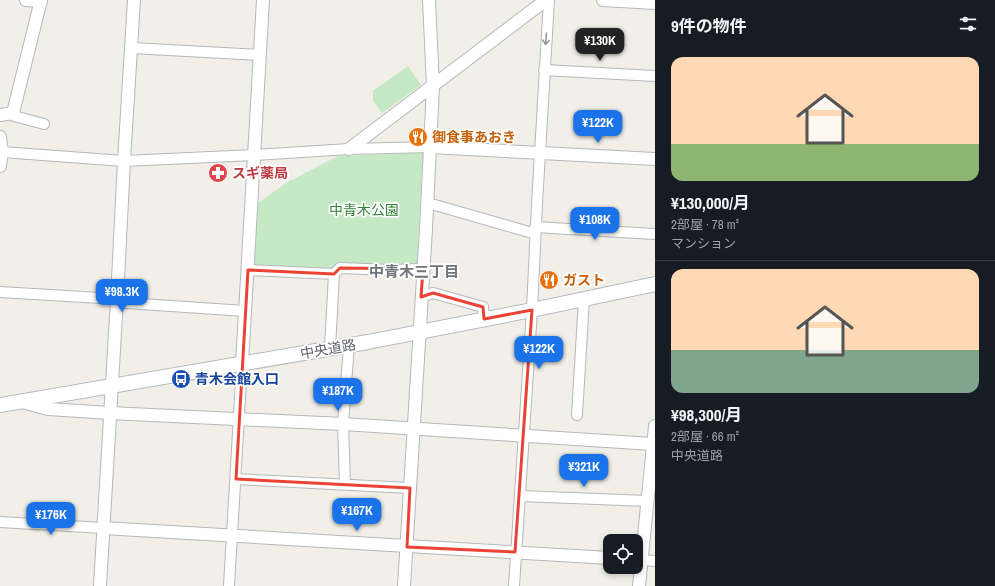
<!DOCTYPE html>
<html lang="ja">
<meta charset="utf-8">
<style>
:root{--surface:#171b24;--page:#20242c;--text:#f1f3f6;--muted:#9ea1a6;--line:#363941;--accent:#1a73e8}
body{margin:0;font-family:"Archivo Narrow","Noto Sans JP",sans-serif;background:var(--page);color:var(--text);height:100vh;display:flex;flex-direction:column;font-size:15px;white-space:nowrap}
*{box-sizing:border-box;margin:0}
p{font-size:13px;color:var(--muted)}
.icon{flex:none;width:22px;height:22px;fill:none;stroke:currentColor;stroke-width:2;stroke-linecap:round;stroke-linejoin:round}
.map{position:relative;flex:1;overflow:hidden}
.side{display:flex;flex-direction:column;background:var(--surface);width:340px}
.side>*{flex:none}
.controls{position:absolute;left:603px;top:534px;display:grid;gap:8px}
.controls a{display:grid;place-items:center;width:40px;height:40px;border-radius:8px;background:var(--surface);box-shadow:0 2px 6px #0003;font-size:20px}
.price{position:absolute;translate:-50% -34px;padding:0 9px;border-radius:8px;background:var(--accent);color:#fff;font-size:13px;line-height:26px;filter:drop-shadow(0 1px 2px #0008)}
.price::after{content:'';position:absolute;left:50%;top:24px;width:12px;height:9px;margin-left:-6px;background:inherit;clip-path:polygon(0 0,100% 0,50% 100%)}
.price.selected{background:#222;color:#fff}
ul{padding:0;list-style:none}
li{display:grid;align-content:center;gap:8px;height:212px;padding:0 16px}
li+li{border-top:1px solid var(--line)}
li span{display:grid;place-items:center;height:124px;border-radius:12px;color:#555}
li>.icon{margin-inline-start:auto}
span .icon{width:72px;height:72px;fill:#fffc;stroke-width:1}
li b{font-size:17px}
h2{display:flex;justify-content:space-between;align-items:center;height:48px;padding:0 16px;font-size:17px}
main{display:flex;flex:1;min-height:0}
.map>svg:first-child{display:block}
.green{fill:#c5e8c5}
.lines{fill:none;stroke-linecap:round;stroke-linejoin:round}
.minor-casing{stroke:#b5b8bc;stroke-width:12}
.tertiary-casing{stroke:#b5b8bc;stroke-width:14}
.secondary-casing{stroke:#b6babf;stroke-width:16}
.minor{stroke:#fff;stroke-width:10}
.tertiary{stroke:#fff;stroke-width:12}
.secondary{stroke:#fff;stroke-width:14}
.oneway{stroke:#979a9d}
.marked{fill:none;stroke:#ea4335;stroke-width:3;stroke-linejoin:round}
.labels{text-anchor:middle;stroke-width:3.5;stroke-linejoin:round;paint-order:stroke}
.food-label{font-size:14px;font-weight:bold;fill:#c56008;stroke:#fff;text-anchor:start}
.health-label{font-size:14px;font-weight:bold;fill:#be3a42;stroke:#fff;text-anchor:start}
.park-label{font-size:14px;fill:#348238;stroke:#fff}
.street-label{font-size:14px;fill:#5f6368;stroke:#fff}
.transit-label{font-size:14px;font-weight:bold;fill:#164399;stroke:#fff;text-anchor:start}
.neighbourhood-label{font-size:15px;font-weight:bold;fill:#70757a;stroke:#fff}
</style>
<main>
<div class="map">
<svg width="655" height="586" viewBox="0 0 655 586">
<rect width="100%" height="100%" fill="#f1efe8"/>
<!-- green -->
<g class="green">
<path d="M408,66L421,85L382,113L373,101V91Z"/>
<path d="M423,153L417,263L414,266L331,271L256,267L252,265L257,204L286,183L338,156Z"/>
</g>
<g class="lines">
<defs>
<g id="minor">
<path d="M131,48L260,55"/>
<path d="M544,70L655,76"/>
<path d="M13,113L14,116L44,124"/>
<path d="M2,152L124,161L254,155L349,149L430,147"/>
<path d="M435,205L529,232L535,233"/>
<path d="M535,227L655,234"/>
<path d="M248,270L334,274L340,268L392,270L423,269"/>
<path d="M0,292L117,299L127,303L245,311"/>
<path d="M421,297L433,293L483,307L484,319"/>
<path d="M330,348L334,274"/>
<path d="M577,415L584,299"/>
<path d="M236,479L410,488"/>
<path d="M345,484L343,424L349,345"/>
<path d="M520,496L648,501"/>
<path d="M0,522L103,528"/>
<path d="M642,560L655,561"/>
<path d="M229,586L242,364"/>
<path d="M514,586L532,310L537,204L549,0"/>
</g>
<g id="tertiary">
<path d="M26,0L41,1"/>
<path d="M603,0L655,3"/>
<path d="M0,115L13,113L41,0"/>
<path d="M0,137L2,152L0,166"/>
<path d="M430,147L655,159"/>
<path d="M349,149L546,0"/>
<path d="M242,364L263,0"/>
<path d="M22,402L48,409L110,413L343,424L653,444"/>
<path d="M103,528L610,558"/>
<path d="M100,586L117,299L124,161L134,0"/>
<path d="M404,586L426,229L433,86L429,0"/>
<path d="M639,586L655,426"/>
</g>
<path id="secondary" d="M0,405L368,342L532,310L655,284"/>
</defs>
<!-- minor casing -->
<use href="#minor" class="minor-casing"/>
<!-- tertiary casing -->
<use href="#tertiary" class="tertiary-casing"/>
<!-- secondary casing -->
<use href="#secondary" class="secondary-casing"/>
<!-- minor -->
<use href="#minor" class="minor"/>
<!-- tertiary -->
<use href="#tertiary" class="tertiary"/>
<!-- secondary -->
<use href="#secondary" class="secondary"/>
</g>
<!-- one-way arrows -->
<defs><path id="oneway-shaft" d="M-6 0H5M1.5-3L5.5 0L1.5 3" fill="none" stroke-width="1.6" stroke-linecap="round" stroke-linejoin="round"/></defs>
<use class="oneway" href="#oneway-shaft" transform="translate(546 39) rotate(94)"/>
<!-- marked area -->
<path class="marked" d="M340,268L423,269L421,297L433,293L483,307L484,319L532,310L515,552L407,547L410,488L236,479L248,270L334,274Z"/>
<!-- icons -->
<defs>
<symbol id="restaurant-disc" viewBox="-11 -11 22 22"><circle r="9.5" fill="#e8710a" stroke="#fff"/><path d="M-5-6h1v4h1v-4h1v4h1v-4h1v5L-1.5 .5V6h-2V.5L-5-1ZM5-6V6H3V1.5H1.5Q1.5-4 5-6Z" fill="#fff"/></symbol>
<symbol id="pharmacy-disc" viewBox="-11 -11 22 22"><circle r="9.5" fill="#e0444e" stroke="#fff"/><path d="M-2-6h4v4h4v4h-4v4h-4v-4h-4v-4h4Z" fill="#fff"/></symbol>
<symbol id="bus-disc" viewBox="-11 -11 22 22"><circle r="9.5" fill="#1a4fb4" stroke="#fff"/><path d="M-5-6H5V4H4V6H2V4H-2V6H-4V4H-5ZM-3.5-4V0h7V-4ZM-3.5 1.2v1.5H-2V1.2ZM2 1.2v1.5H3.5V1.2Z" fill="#fff"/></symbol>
</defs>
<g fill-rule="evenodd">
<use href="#restaurant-disc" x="407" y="126" width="22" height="22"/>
<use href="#pharmacy-disc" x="207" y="162" width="22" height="22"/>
<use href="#restaurant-disc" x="538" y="269" width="22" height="22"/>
<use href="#bus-disc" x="170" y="368" width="22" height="22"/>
</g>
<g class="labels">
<!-- food labels -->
<g class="food-label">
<text x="432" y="142">御食事あおき</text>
<text x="563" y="285">ガスト</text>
</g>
<!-- health labels -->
<g class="health-label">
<text x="232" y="178">スギ薬局</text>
</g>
<!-- park labels -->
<g class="park-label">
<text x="364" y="215">中青木公園</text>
</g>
<!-- street labels -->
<g class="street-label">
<text transform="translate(328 349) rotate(-10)" y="5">中央道路</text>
</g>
<!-- transit labels -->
<g class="transit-label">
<text x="195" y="384">青木会館入口</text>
</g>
<!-- neighbourhood labels -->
<g class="neighbourhood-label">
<text x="414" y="277">中青木三丁目</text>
</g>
</g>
</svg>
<div class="controls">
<a><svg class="icon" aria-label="locate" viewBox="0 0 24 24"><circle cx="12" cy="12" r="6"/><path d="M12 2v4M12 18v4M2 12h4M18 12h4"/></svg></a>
</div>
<b class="price selected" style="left:600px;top:62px">¥130K</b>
<b class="price" style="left:598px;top:144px">¥122K</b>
<b class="price" style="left:595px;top:241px">¥108K</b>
<b class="price" style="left:122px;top:313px">¥98.3K</b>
<b class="price" style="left:539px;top:370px">¥122K</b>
<b class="price" style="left:338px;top:412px">¥187K</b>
<b class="price" style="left:584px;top:488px">¥321K</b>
<b class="price" style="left:357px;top:532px">¥167K</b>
<b class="price" style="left:51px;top:536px">¥176K</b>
</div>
<section class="side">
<h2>9件の物件<svg class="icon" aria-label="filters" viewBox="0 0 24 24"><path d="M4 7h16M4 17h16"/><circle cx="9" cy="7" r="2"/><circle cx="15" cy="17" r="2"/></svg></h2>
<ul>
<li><span style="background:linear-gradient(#ffd9b3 70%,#8fb573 0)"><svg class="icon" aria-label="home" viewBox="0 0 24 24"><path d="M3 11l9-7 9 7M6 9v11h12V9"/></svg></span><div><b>¥130,000/月</b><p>2部屋 · 78 m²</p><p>マンション</p></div></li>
<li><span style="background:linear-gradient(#ffd9b3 65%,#7fa58c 0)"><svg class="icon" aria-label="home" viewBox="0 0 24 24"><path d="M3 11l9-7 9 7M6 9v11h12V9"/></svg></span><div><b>¥98,300/月</b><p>2部屋 · 66 m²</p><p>中央道路</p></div></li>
</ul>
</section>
</main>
